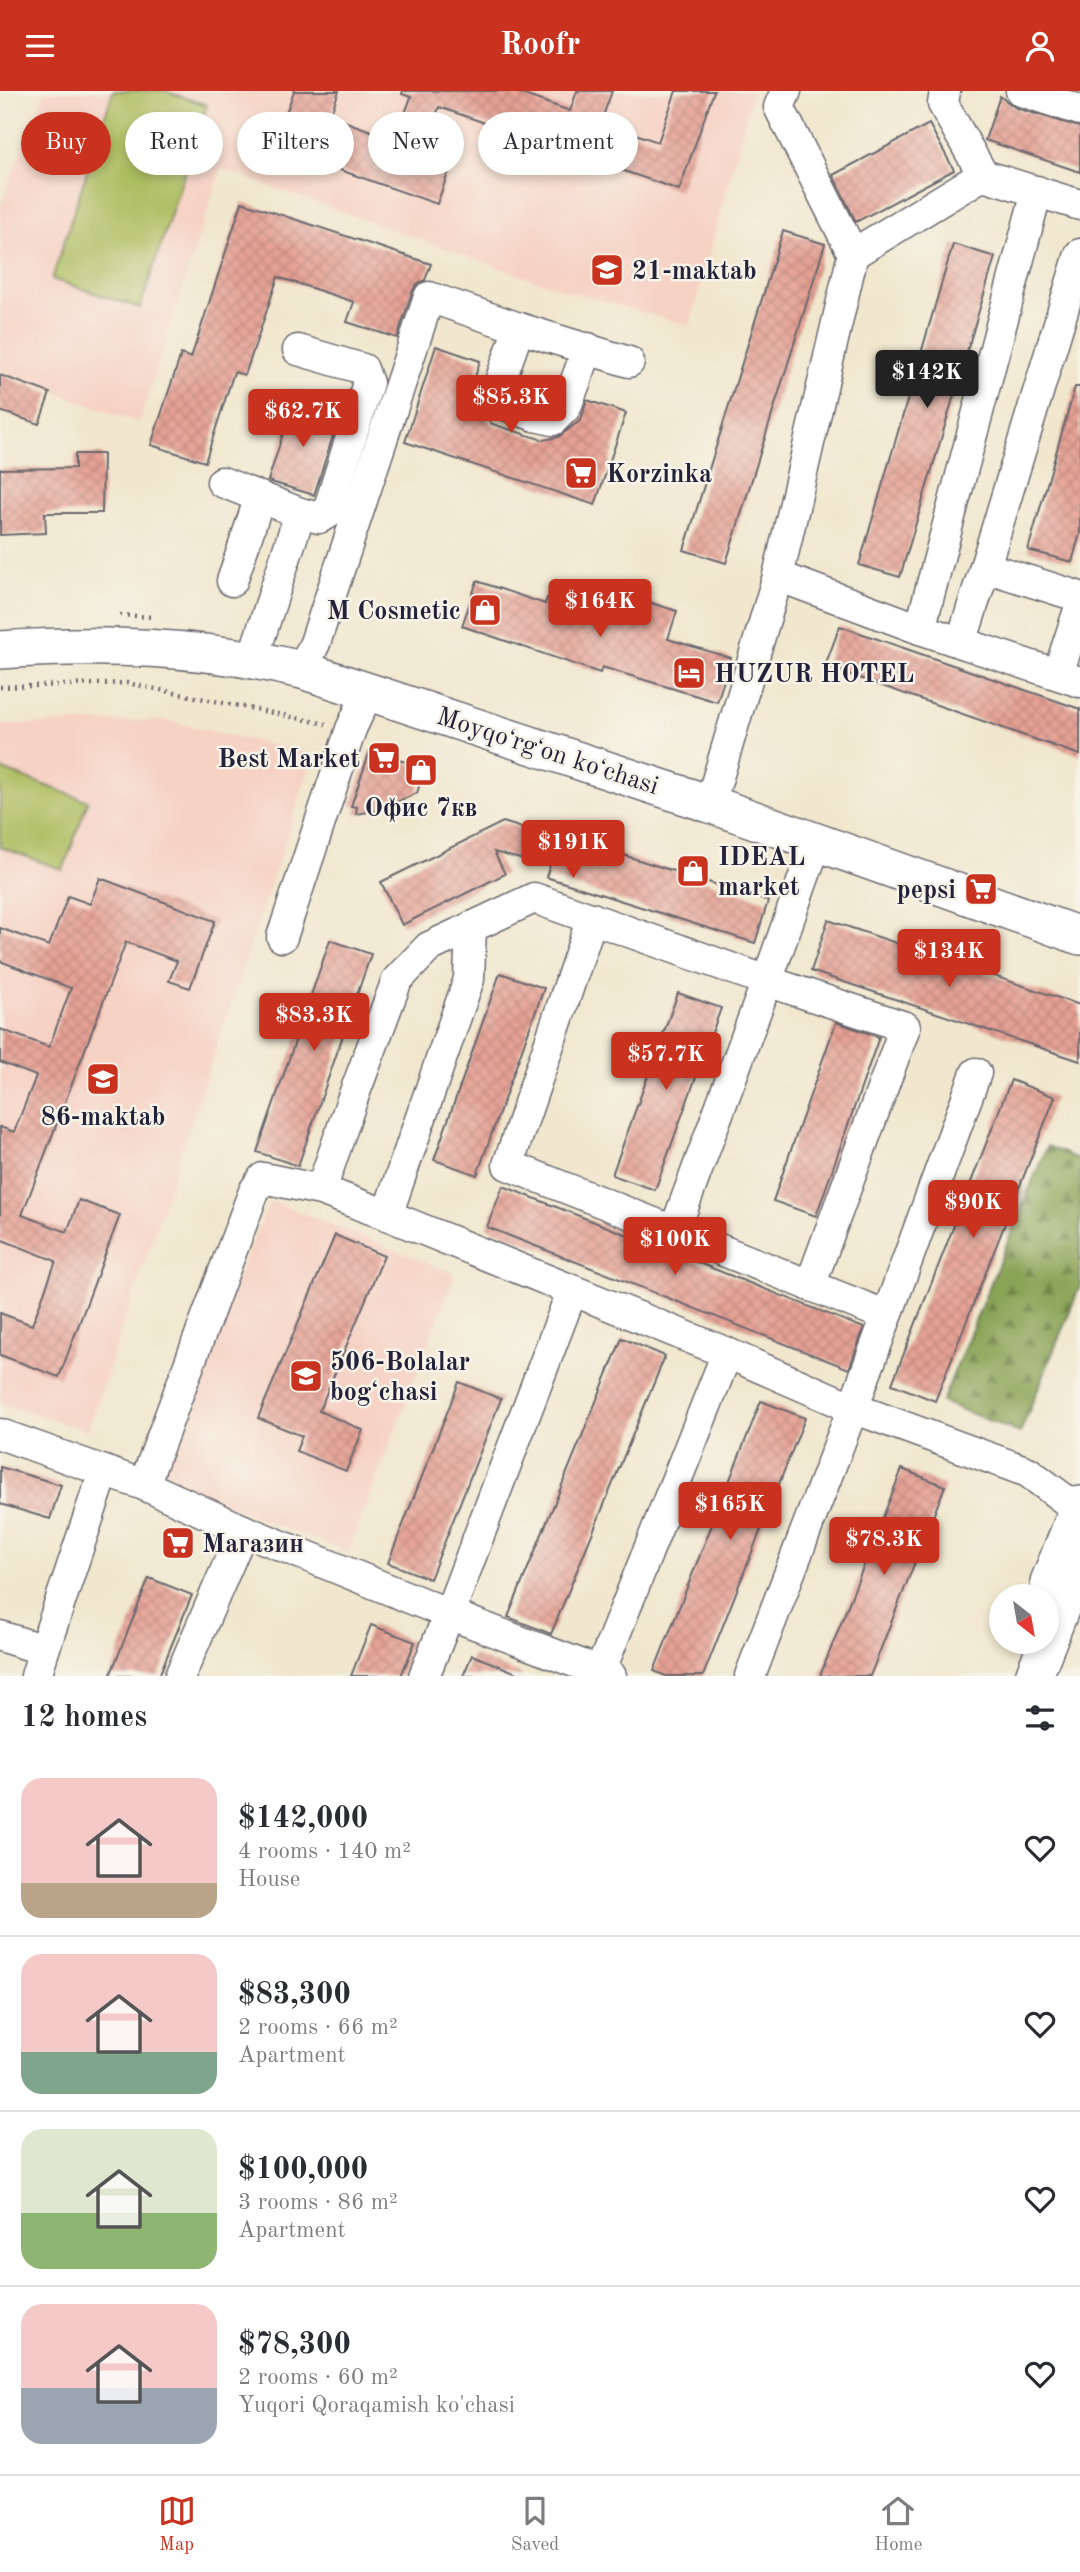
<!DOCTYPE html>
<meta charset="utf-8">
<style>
:root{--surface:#fff;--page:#f2f2f3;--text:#2b2b33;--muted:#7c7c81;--line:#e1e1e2;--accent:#c8321e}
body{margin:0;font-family:"Old Standard TT",serif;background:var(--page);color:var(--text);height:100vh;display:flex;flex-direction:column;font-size:26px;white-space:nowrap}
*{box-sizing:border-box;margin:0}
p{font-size:23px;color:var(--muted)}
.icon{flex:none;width:38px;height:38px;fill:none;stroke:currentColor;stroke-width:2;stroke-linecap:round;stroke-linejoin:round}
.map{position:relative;height:1585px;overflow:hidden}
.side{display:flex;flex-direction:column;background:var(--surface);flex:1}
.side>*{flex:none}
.banner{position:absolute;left:21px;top:21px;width:700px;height:63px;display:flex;gap:14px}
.needle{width:46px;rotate:149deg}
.controls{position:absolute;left:989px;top:1493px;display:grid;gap:14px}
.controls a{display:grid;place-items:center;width:70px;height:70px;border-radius:50%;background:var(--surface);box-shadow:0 4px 10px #0003;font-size:35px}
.price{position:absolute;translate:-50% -60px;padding:0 16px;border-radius:7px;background:var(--accent);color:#fff;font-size:23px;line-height:46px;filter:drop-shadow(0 2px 4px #0008)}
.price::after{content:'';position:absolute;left:50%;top:42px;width:21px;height:16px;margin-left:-10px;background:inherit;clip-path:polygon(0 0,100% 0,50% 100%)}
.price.current{background:#222;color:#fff}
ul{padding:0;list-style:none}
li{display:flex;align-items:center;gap:21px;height:175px;padding:0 21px}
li+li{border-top:2px solid var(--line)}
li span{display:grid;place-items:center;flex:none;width:196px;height:140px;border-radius:21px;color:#555}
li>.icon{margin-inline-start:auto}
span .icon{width:84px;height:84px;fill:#fffc;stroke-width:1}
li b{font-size:30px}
h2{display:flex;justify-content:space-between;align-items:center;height:84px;padding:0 21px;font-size:30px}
.chip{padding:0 24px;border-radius:32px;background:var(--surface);box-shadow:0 4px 10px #0003;font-size:24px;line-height:63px}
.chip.current{background:var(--accent);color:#fff}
header{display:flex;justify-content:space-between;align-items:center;height:91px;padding:0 21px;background:var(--accent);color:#fff;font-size:32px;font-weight:700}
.menu{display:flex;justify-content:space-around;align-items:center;height:98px;border-top:2px solid var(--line);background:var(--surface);font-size:19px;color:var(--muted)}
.menu a{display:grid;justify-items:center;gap:4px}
.menu .current{color:var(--accent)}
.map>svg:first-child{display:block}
.built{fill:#f6d2c4}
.forest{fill:url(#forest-firs);stroke:#566348;stroke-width:2}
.garden{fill:#adbd60;stroke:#68704e;stroke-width:2}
.building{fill:url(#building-cross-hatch)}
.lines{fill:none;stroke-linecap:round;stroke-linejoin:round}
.minor-casing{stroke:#6a676e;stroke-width:33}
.major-casing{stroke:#6a676e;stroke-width:40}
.path{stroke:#6a676e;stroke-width:4.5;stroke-dasharray:2 5;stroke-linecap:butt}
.minor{stroke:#fff;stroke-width:30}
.major{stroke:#fff;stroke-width:37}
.labels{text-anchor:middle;stroke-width:5;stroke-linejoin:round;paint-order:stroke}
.poi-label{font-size:26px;font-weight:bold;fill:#22223b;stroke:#f7f3e8;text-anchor:start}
.street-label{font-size:26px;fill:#22223b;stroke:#f7f3e8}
</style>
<header><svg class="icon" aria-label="menu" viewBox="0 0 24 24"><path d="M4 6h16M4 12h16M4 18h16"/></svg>Roofr<svg class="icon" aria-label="person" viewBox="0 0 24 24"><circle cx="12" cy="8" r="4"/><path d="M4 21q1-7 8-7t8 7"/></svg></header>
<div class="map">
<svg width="1080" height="1585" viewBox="0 0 1080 1585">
<defs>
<pattern id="forest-firs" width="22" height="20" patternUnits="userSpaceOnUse" patternTransform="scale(1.75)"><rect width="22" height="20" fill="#8aa456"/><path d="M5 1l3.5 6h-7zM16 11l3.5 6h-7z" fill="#708548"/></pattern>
<pattern id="building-cross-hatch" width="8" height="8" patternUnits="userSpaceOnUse" patternTransform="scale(1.75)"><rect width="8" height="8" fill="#e5a194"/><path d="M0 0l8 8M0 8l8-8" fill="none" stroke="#c48a80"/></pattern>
</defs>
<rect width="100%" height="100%" fill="#f7f3e8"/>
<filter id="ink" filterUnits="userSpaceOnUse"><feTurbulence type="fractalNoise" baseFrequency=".0143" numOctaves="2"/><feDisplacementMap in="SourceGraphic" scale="14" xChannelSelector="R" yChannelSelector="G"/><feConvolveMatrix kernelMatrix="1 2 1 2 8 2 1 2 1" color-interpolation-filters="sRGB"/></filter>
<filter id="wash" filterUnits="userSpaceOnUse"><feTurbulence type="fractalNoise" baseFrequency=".00686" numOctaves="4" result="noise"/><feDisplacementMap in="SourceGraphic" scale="28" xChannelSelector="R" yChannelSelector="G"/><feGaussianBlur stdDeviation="1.57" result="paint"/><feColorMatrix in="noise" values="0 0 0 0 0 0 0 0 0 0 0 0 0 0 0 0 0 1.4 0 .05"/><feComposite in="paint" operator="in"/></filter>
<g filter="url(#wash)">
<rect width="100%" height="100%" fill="#f1e7ce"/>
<!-- built -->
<g class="built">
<path d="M45,0H753L690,235L554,196L221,78L139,332L0,281V115Z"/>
<path d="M164,629L314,664L88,1340L0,1312V634Z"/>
<path d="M270,1109L455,1183L348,1461L153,1387Z"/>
</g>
<!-- forest -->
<path class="forest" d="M1047,1055L1080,1069V1195L1020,1342L942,1311Z"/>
<!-- garden -->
<g class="garden">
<path d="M113,0H165L207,14L140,217L52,188Z"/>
<path d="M0,678L88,710L63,779L0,756Z"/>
</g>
<g id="blocks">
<!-- building -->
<g class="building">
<path d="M294,0H339L330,25L395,49L411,6L402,3V0H513L570,20L577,0H612L601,31L658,51L676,0H714L679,99L439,16L423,61L452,71L437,113L274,56Z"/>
<path d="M1000,5L1016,17L1080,36V81L985,49Z"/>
<path d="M929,33L954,79L856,131L833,84Z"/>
<path d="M242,111L431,173L425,189L417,193L412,201L397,247L347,231L354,211L278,186L245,284L234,281L205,371L151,354L181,263L191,267Z"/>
<path d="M783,140L825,153L726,472L684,459Z"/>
<path d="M953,153L995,166L900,486L859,474Z"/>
<path d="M436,255L480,270L473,292L483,321L492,333L543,349L558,346L581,329L587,309L626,322L595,414L405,351Z"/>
<path d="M0,284L50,302L39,333L0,320Z"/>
<path d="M1075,296H1080V442L1072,471L1028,459Z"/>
<path d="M293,311L339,326L314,404L268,390Z"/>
<path d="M75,363H103L102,422H45L46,442L0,444V378L75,377Z"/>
<path d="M477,490L545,513L547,507L569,514L573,504L640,527L645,510L677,520L668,548L731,567L717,611L602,576L600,582L462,535Z"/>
<path d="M840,535L1080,618V664L825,575Z"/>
<path d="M370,660L425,677L417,702L379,719L356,723L357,716L351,715Z"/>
<path d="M503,731L558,748L560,744L768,810L755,852L546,786L555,759L531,771L494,761L505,783L402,834L381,791Z"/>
<path d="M100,787L215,830L190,897L169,890L177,870L126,851L22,1124L67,1141L79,1109L120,1124L59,1286L0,1264V1222L32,1234L56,1170L0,1148V1036L14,1041L36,985L0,971V938L49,956L71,897L0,870V837L49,855L68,805L90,813Z"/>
<path d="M828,829L1080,914V970L811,880Z"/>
<path d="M330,849L371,863L298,1075L257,1061Z"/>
<path d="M500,882L544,897L477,1084L434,1069Z"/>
<path d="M678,902L721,917L655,1099L612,1084Z"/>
<path d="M836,931L879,946L816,1125L773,1110Z"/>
<path d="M1011,989L1055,1006L935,1310L892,1293Z"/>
<path d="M503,1095L864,1237L849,1278L487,1136Z"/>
<path d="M335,1144L384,1165L319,1320L363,1339L346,1380L296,1360L302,1345L258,1327Z"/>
<path d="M622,1247L665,1265L551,1543L508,1526Z"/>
<path d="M459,1291L501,1308L430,1488L388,1472Z"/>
<path d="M761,1310L805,1327L703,1585H666L654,1580Z"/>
<path d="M0,1376L61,1394L50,1428L0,1413Z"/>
<path d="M902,1378L945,1395L870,1585H820Z"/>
<path d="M149,1487L192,1504L159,1585H110Z"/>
<path d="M371,1534L415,1551L401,1585H351Z"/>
<path d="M472,1564L522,1584L521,1585H463Z"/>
</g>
</g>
</g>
<g filter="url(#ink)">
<use href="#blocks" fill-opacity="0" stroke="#6a676e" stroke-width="2"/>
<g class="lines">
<defs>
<g id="minor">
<path d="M945,0L943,13L983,84L1080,114"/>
<path d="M1021,0L1080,19"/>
<path d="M853,163L983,84"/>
<path d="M1080,163L985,476L1080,506"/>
<path d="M519,237L496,302L497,311L535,325L553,329L566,316L588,257"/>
<path d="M222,391L300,422"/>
<path d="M778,485L920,538L1080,591"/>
<path d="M232,490L260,406"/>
<path d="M920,538L1037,100"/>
<path d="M961,552L985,476"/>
<path d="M253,567L300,422L319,427L327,423L368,292L363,278L298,259"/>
<path d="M302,579L315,552L429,206L519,237L629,271"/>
<path d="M1058,583L1080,516"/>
<path d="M710,713L778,485L853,163L779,16L786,0"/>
<path d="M592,827L508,1074L887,1225"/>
<path d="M282,846L351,638L369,599"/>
<path d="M321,1099L352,1009L397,889L429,856L534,807L767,890L816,752"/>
<path d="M387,1124L469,888L471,836"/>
<path d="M674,1141L767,890L905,936L810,1195"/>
<path d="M0,1343L104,1380"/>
<path d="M144,1394L254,1100L263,1087L321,1099L387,1124L727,1262L853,1317L1028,1381L1080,1420"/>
<path d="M0,1545L44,1559L104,1380L144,1394L243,1439L449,1523L572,1200"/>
<path d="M600,1581L727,1262"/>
<path d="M36,1585L44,1559"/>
<path d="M180,1585L243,1439"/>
<path d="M424,1585L449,1523L611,1585"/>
<path d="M750,1585L853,1317L976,982"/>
</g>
<g id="major">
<path d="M0,559C102,552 202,555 302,579L710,713L1080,845"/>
<path d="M1049,1491L1080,1414"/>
<path d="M1034,1585L1080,1468"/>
</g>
</defs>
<!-- minor casing -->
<use href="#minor" class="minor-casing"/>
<!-- major casing -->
<use href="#major" class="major-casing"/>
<!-- path -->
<g class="path">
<path d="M120,524L153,526"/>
<path d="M0,596L127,592L326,633"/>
</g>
<!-- minor -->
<use href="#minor" class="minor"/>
<!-- major -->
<use href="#major" class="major"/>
</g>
</g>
<!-- icons -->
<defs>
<symbol id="school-square" viewBox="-11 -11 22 22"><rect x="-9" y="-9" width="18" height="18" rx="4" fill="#c8321e" stroke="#f7f3e8"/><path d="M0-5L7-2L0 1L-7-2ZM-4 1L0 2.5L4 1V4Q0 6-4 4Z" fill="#fff"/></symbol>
<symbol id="supermarket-square" viewBox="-11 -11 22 22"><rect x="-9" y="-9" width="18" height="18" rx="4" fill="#c8321e" stroke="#f7f3e8"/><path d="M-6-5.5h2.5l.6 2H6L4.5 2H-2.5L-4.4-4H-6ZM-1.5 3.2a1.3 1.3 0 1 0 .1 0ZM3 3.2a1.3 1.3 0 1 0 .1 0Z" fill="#fff"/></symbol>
<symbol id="shop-square" viewBox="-11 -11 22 22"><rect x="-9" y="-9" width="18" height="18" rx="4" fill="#c8321e" stroke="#f7f3e8"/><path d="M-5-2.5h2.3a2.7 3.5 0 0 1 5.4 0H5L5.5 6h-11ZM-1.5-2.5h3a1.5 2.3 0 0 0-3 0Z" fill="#fff"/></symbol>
<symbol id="hotel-square" viewBox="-11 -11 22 22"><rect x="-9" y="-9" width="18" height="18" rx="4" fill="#c8321e" stroke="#f7f3e8"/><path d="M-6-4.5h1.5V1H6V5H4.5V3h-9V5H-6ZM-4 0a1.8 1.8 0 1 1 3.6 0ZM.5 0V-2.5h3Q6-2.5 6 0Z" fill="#fff"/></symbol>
</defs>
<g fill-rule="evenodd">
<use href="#school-square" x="588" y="160" width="38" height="38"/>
<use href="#supermarket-square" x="562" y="363" width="38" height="38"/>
<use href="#shop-square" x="466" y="500" width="38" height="38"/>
<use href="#hotel-square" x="670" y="563" width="38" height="38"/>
<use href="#supermarket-square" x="365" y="648" width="38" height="38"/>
<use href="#shop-square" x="402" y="660" width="38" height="38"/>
<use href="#shop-square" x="674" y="761" width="38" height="38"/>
<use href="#supermarket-square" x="962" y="779" width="38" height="38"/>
<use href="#school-square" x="84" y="969" width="38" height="38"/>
<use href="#school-square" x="287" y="1266" width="38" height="38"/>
<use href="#supermarket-square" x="159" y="1433" width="38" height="38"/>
</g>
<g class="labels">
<!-- poi labels -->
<g class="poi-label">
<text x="632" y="188">21-maktab</text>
<text x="606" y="391">Korzinka</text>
<text x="461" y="528" text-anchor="end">M Cosmetic</text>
<text x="714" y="591">HUZUR HOTEL</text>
<text x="360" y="676" text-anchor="end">Best Market</text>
<text x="421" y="725" text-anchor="middle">Офис 7кв</text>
<text x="718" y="774">IDEAL<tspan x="718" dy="30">market</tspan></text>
<text x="956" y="807" text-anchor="end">pepsi</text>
<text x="103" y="1034" text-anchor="middle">86-maktab</text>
<text x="330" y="1279">506-Bolalar<tspan x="330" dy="30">bogʻchasi</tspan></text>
<text x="202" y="1461">Магазин</text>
</g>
<!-- street labels -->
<g class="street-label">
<text transform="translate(548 659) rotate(18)" y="9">Moyqoʻrgʻon koʻchasi</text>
</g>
</g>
</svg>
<div class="controls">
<a><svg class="needle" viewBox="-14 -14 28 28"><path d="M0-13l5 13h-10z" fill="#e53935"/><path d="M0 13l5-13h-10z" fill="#7c7c81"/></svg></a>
</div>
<b class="price current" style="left:927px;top:319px">$142K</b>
<b class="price" style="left:511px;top:344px">$85.3K</b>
<b class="price" style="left:303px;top:358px">$62.7K</b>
<b class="price" style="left:600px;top:548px">$164K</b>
<b class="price" style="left:573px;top:789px">$191K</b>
<b class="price" style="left:949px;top:898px">$134K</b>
<b class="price" style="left:314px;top:962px">$83.3K</b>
<b class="price" style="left:666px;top:1001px">$57.7K</b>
<b class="price" style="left:973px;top:1149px">$90K</b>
<b class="price" style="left:675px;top:1186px">$100K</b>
<b class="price" style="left:730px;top:1451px">$165K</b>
<b class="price" style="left:884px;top:1486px">$78.3K</b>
<div class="banner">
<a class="chip current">Buy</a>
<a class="chip">Rent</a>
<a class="chip">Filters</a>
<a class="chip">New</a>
<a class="chip">Apartment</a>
</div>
</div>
<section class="side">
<h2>12 homes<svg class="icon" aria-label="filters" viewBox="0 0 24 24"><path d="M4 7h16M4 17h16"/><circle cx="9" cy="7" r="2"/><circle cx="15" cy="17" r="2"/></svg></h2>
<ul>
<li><span style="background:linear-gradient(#f6c9c9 75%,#b9a48a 0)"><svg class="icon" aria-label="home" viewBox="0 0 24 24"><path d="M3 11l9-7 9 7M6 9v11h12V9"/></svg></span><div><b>$142,000</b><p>4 rooms · 140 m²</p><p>House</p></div><svg class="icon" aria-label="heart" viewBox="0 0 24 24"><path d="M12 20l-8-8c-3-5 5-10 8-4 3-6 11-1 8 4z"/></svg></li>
<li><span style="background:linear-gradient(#f6c9c9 70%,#7fa58c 0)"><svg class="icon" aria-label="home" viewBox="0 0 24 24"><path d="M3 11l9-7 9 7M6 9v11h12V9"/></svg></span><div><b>$83,300</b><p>2 rooms · 66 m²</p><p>Apartment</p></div><svg class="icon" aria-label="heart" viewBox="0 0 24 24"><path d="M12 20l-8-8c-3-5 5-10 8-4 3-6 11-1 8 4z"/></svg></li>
<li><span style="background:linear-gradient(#dfe7d0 60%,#8fb573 0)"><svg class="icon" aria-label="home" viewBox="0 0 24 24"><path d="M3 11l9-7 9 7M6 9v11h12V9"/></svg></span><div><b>$100,000</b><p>3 rooms · 86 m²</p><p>Apartment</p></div><svg class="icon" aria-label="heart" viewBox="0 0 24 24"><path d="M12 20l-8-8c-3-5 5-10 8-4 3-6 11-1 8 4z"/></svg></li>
<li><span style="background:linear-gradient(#f6c9c9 60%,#9aa5b1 0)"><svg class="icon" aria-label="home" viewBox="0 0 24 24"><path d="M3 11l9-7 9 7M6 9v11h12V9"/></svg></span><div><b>$78,300</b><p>2 rooms · 60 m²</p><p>Yuqori Qoraqamish ko'chasi</p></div><svg class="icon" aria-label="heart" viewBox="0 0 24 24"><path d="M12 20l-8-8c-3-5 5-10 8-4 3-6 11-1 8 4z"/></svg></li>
</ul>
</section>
<nav class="menu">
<a class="current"><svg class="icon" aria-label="map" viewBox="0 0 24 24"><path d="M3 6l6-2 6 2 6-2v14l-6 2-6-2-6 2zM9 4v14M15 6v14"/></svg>Map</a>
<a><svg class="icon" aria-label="saved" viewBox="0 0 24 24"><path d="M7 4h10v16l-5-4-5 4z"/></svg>Saved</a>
<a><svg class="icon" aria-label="home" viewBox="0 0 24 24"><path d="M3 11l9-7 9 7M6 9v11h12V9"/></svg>Home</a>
</nav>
